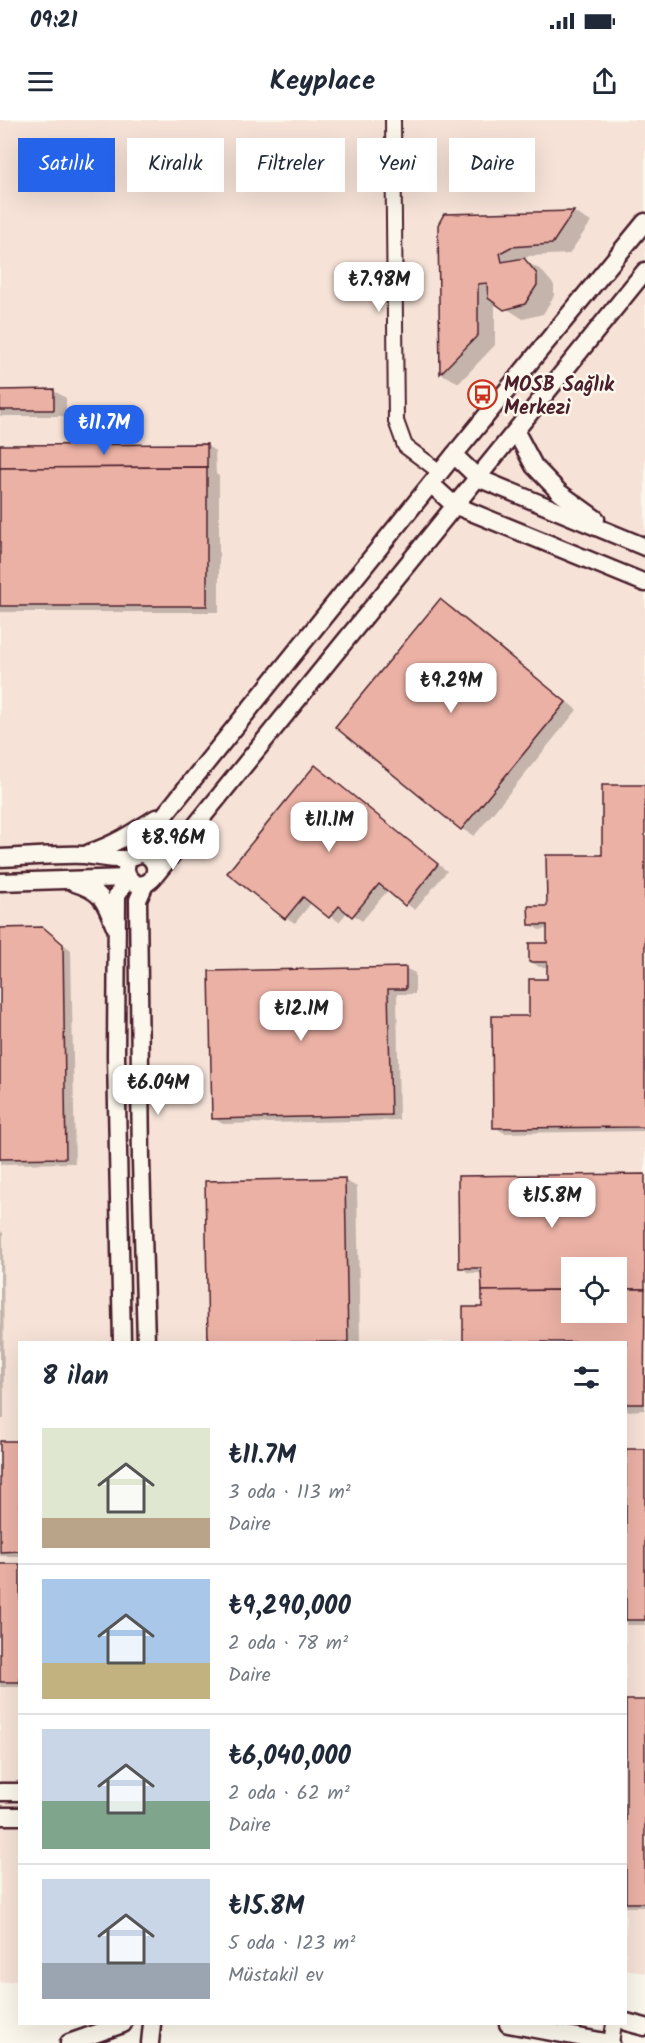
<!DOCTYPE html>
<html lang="tr">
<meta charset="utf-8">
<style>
:root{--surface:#fff;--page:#f6f6f7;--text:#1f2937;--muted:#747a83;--line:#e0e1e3;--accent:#2563eb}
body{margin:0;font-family:Kalam,sans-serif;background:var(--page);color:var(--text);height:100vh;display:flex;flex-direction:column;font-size:22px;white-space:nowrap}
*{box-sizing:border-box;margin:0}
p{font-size:20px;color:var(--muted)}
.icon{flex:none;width:33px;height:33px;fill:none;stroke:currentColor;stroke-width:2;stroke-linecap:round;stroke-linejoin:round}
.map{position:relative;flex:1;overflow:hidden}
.details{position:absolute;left:18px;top:1221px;width:609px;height:684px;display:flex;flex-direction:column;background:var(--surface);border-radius:0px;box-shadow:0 6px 24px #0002}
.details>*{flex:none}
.guide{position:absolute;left:18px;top:18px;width:609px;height:54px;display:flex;gap:12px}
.controls{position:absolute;left:561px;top:1137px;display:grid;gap:12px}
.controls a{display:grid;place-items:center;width:66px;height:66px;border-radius:0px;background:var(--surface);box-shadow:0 6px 24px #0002;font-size:30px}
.price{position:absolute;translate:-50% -51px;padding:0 14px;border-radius:12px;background:#fff;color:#222;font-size:20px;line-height:39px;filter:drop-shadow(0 2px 3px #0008)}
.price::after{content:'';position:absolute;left:50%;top:36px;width:18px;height:14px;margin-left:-9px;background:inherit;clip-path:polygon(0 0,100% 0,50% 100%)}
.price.active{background:var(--accent);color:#fff}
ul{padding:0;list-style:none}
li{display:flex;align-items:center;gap:18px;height:150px;padding:0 24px}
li+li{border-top:2px solid var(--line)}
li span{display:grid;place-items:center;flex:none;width:168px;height:120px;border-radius:0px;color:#555}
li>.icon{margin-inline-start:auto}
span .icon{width:72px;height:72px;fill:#fffc;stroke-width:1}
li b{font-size:26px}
h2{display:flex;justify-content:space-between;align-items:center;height:72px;padding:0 24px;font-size:26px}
.tag{padding:0 21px;border-radius:0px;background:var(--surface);box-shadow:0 6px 24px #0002;font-size:21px;line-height:54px}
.tag.active{background:var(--accent);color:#fff}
.status{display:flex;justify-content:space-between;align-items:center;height:42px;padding:0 30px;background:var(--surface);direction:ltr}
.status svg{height:16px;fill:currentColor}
header{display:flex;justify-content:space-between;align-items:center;height:78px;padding:0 24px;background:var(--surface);font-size:27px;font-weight:700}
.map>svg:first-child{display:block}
.built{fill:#f6e2d7;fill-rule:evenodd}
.shadow{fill:#0003;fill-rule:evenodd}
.building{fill:#ebb1a5;stroke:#4a1f2b;stroke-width:1.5}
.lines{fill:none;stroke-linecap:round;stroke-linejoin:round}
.minor-casing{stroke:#4a1f2b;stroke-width:18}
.tertiary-casing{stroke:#4a1f2b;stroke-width:21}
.minor{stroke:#fbf7ec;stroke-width:14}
.tertiary{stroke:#fbf7ec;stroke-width:16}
.labels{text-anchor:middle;stroke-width:5;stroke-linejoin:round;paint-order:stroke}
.poi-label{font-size:20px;font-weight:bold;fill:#4a1f2b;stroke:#fbf7ec;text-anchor:start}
</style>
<div class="status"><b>09:21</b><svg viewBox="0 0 49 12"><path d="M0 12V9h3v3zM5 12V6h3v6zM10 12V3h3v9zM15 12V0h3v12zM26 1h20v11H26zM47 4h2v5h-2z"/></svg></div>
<header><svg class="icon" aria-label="menu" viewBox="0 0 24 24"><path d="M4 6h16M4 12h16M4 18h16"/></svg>Keyplace<svg class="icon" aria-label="share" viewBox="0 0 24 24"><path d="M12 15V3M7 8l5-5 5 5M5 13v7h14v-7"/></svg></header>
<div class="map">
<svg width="645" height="1923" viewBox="0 0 645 1923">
<rect width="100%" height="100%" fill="#fbf7ec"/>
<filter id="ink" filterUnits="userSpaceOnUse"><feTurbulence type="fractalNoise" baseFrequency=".0167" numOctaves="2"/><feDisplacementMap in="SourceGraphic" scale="12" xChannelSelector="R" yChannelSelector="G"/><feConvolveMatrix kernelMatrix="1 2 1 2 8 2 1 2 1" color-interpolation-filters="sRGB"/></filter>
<g filter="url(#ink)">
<!-- built -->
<path class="built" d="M0,0H645V1853L626,1850V1222H20V1860L0,1863ZM572,1148H616V1192H572Z"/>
<!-- shadow -->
<g class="shadow">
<path d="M574,92L591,102L569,134L529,136L523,140L541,150L554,165V176L543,194L523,199L495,181V225L459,263L442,254L439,106L445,96Z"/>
<path d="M0,271H54L66,278V296H0Z"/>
<path d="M206,325L215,331L216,354L219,356V492H0V326Z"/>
<path d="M441,481L453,488L577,590L474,716L462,709Z"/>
<path d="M315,647L447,751L415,790L388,770L362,801L348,791L339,802L312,782L295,803L286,798Z"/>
<path d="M645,666V1011L504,1013L495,1007L531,898L549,860V847H539L530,841L548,824V809L539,810L530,804L604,736Z"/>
<path d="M43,809L71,830L75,1043L0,1044V810Z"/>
<path d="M405,848L415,853V874H397L399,1000L223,1004L213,998Z"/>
<path d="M645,1056V1290L626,1291V1222H465L464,1188H483V1153H469L460,1147ZM572,1148H616V1192H572Z"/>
<path d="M344,1060L357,1067L360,1222H210L207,1063Z"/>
<path d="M0,1111L3,1113L4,1299H0Z"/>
<rect x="0" y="1322" width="20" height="114"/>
<rect x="626" y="1330" width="19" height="175"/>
<rect x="0" y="1445" width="20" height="122"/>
<path d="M645,1581V1787H626V1582Z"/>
</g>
<!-- building -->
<g class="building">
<path d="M574,91L552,124L511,127L500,133L502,142L524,138L537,154V165L525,184L504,190L488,178L487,163L478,164V215L440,254L438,105L444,94Z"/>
<path d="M54,269V290H0V270Z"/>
<path d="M207,324V347L0,348V325Z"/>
<path d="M207,347V486H0V348Z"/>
<path d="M440,479L566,582L461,710L335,607Z"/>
<path d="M315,645L438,744L405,786L379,764L352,797L339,786L329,798L303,777L285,799L227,753Z"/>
<path d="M602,665H645V1007L493,1008L492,896H529V859H547V842H529V823H547V805H529L528,786H547L546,735H602Z"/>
<path d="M43,807L63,824L66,1038L0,1039V808Z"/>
<path d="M406,847V869H388L391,995L212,999L209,851Z"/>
<path d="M645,1054V1169H616V1148H572V1170L482,1171L481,1148H459L458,1056Z"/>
<path d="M345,1058L348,1222H208L205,1061Z"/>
<path d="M616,1169H645L644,1284H626V1222H463V1187H482V1171L572,1170V1192H616Z"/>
<path d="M0,1321H20V1431L0,1432Z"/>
<rect x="626" y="1329" width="19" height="171"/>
<rect x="0" y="1444" width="20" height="118"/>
<rect x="626" y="1580" width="19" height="203"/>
</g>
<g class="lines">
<defs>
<g id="minor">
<path d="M393,0L396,301L405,326L440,352"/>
<path d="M611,1923L614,1904"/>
</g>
<g id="tertiary">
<path d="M516,312L534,346L560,373L596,399"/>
<path d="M454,335L478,358L645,427"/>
<path d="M431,364L454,385L645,463"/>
<path d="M89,733C114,725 134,712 156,698"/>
<path d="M0,738C28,737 56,734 84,735C98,736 112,740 126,739C132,739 136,733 143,734C155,737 159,751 151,760C137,773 119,755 129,739L454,335L645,102"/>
<path d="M153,758L645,151"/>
<path d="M0,762L128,758"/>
<path d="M75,763C101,771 105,780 114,805"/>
<path d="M145,764L138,780L141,1040L146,1222"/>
<path d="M122,1222L116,936L117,775L128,758"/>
<path d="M0,1672H20"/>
<path d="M0,1696H20"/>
<path d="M626,1902L645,1907"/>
<path d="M508,1904L611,1923"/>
<path d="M69,1923L123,1904"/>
<path d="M150,1923L152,1904"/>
</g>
</defs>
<!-- minor casing -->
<use href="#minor" class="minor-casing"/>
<!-- tertiary casing -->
<use href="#tertiary" class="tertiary-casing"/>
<!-- minor -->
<use href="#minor" class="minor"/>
<!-- tertiary -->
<use href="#tertiary" class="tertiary"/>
</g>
</g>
<!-- icons -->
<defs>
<symbol id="bus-ring" viewBox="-11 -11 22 22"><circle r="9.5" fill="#fbf7ec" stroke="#c8321e" stroke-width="1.5"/><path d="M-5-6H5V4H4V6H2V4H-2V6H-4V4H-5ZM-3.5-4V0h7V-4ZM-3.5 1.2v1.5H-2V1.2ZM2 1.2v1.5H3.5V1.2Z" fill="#c8321e"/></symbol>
</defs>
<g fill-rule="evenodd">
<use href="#bus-ring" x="466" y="258" width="33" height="33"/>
</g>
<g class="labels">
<!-- poi labels -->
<g class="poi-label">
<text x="504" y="271">MOSB Sağlık<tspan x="504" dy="23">Merkezi</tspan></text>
</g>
</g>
</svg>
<div class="controls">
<a><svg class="icon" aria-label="locate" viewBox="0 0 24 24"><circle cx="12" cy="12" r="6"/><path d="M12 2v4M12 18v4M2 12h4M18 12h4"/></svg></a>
</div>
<b class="price" style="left:379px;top:193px">₺7.98M</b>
<b class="price active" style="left:104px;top:336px">₺11.7M</b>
<b class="price" style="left:451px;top:594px">₺9.29M</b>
<b class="price" style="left:329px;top:733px">₺11.1M</b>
<b class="price" style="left:173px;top:751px">₺8.96M</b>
<b class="price" style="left:301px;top:922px">₺12.1M</b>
<b class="price" style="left:158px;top:996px">₺6.04M</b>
<b class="price" style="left:552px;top:1109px">₺15.8M</b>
<div class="guide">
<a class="tag active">Satılık</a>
<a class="tag">Kiralık</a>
<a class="tag">Filtreler</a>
<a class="tag">Yeni</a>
<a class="tag">Daire</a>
</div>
<section class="details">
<h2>8 ilan<svg class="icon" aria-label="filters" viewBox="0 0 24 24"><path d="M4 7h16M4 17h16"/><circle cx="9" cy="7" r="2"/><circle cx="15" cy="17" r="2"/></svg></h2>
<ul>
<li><span style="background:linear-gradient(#dfe7d0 75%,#b9a48a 0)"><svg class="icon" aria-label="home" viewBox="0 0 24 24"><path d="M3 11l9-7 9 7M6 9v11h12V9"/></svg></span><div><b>₺11.7M</b><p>3 oda · 113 m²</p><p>Daire</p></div></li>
<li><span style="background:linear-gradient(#a9c7e8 70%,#c2b280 0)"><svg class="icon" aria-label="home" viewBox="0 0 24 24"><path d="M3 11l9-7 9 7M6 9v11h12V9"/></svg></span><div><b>₺9,290,000</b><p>2 oda · 78 m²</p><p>Daire</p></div></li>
<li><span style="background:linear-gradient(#c9d6e8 60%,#7fa58c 0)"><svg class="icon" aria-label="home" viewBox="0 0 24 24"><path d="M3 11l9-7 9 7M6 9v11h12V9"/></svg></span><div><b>₺6,040,000</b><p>2 oda · 62 m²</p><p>Daire</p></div></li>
<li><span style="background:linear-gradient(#c9d6e8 70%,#9aa5b1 0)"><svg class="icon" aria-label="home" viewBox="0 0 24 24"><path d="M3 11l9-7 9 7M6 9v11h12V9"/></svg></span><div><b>₺15.8M</b><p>5 oda · 123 m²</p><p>Müstakil ev</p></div></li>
</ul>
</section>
</div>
